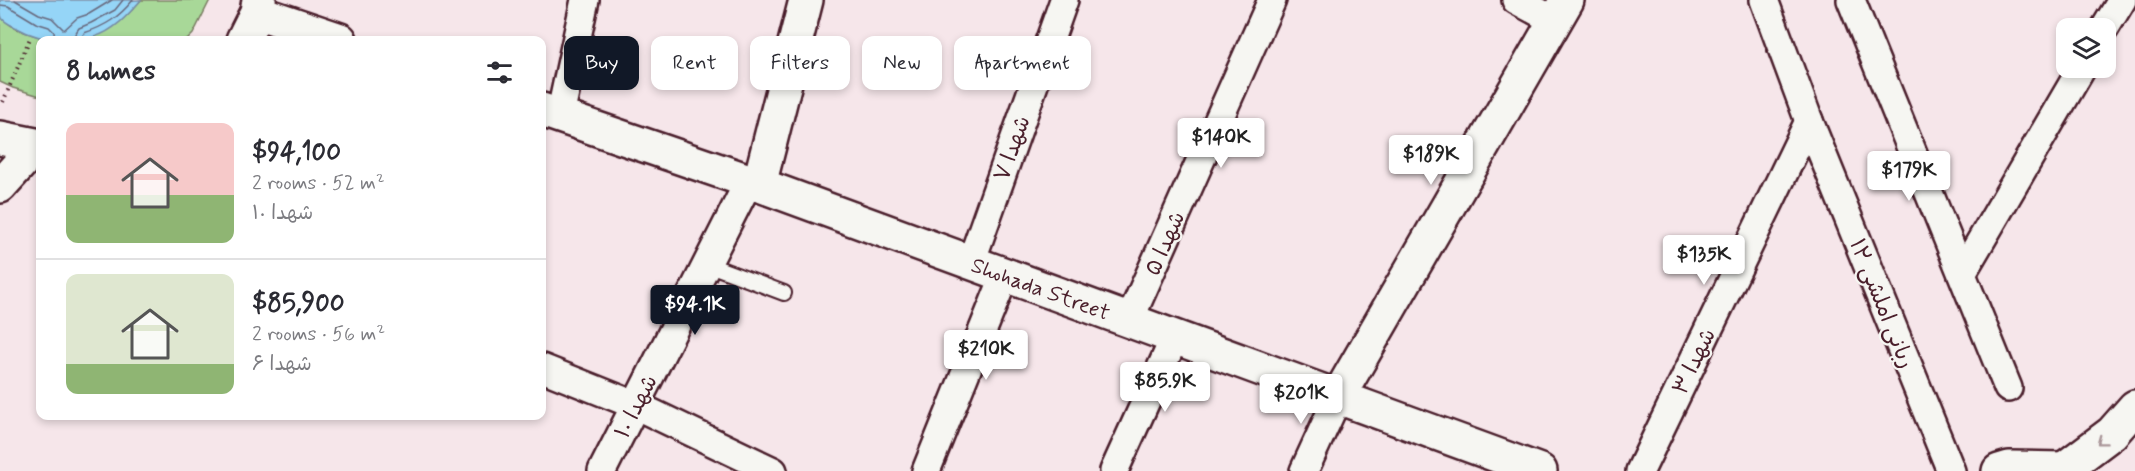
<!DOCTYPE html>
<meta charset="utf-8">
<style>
:root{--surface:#fff;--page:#f7f7f7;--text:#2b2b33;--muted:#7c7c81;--line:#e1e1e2;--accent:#111827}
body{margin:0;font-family:Mynerve,"Playpen Sans Arabic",sans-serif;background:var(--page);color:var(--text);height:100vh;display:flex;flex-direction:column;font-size:22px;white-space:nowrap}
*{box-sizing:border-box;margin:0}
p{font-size:20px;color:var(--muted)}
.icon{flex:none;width:33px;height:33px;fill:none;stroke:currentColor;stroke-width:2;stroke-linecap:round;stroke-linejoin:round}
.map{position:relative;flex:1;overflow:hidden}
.details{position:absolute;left:36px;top:36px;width:510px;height:384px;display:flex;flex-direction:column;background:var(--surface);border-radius:12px;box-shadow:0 3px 9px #0003}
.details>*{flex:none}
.top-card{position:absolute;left:564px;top:36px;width:570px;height:54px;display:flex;gap:12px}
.fabs{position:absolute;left:2056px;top:18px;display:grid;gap:12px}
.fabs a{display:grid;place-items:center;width:60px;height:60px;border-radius:12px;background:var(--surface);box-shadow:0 3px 9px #0003;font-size:30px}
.price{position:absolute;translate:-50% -51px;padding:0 14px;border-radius:6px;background:#fff;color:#222;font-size:20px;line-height:39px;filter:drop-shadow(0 2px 3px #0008)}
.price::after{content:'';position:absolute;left:50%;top:36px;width:18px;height:14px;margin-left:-9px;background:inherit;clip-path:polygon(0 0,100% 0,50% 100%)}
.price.selected{background:var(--accent);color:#fff}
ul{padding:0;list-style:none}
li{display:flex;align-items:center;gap:18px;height:150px;padding:0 30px}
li+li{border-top:2px solid var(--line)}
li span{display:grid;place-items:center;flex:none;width:168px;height:120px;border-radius:12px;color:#555}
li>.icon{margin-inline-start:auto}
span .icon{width:72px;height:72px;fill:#fffc;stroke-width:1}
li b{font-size:26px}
h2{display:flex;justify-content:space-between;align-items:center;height:72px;padding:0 30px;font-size:26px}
.tag{padding:0 21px;border-radius:12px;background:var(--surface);box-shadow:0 3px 9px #0003;font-size:21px;line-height:54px}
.tag.selected{background:var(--accent);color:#fff}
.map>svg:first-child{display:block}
.green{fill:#a8d898;stroke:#797c62;stroke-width:1.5}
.water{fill:#95d5f7;stroke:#778ca5;stroke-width:1.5}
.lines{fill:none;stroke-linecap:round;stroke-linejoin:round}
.shore{stroke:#68687d;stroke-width:1.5}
.lane-casing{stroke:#4a1f2b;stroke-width:18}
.street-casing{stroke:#4a1f2b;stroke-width:32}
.secondary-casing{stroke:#4a1f2b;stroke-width:38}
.primary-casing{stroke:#4a1f2b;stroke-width:38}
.highway-casing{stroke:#4a1f2b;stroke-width:38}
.path{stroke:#4a1f2b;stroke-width:4;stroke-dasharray:1.5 4.5;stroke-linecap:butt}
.lane{stroke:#f6f6f2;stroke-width:14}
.street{stroke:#f6f6f2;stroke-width:27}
.secondary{stroke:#f6f6f2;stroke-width:33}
.primary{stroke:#f6f6f2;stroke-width:33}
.highway{stroke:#f6f6f2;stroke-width:33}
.oneway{stroke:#a99598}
.labels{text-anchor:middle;stroke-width:4.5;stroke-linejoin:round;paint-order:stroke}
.street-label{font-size:22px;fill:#4a1f2b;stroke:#f6f6f2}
</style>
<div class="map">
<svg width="2135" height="471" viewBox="0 0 2135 471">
<rect width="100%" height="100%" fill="#f6e6ea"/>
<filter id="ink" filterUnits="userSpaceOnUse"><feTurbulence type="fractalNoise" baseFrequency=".0167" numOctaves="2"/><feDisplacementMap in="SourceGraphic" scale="12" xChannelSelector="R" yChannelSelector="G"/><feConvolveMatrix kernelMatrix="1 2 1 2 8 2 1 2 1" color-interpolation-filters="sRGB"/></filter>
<g filter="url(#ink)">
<!-- green -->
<g class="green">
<path d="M141,0H210L193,34L187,40H71C106,34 118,27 141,0Z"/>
<path d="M0,16C14,32 37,37 57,40H40V96L13,88L0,82Z"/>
</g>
<!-- water -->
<path class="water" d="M0,0H141C128,15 114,31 94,37C66,45 38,40 13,26C10,24 4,22 2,18C0,14 0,6 0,0Z"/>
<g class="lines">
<!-- shore -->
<g class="shore">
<path d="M15,0L39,14L52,18L64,30L77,18L89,14L112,0"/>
<path d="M0,5L8,6L36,23L49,27L54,32L55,40"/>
<path d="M74,40L75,34L79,28L91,23L115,10L123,0"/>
<path d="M81,40L84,33C106,26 119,17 133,0"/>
</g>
<defs>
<path id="lane" d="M707,264L784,293"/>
<g id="street">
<path d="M1516,0L1555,21"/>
<path d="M1764,0L1809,121L1951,471"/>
<path d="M1851,0L2008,388"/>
<path d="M2105,28L2122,0"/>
<path d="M560,116L585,0"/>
<path d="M971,262L1064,0"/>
<path d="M1962,273L2082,68"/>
<path d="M1129,321L1272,0"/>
<path d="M542,368L635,405L773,471"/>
<path d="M602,471L749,181"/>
<path d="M926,471L1005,275"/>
<path d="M1114,471L1175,337"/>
<path d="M1304,471L1338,397"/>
<path d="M1640,471L1809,121"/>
</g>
<g id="secondary">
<path d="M257,12L340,40"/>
<path d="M243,40L257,12L259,0"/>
<path d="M542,110L749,181L1540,471"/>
<path d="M0,138L40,146"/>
<path d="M759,185L806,0"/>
<path d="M0,186L36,146"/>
<path d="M1338,397L1567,0"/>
</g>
<path id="primary" d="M2064,469L2112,433L2135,407"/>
<path id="highway" d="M1999,471L2009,468L2064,469L2070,471"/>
</defs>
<!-- lane casing -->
<use href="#lane" class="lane-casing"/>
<!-- street casing -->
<use href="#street" class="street-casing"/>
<!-- secondary casing -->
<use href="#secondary" class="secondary-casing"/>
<!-- primary casing -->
<use href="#primary" class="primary-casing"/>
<!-- highway casing -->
<use href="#highway" class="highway-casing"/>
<!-- path -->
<path class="path" d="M3,102L31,36"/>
<!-- lane -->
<use href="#lane" class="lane"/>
<!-- street -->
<use href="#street" class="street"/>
<!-- secondary -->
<use href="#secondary" class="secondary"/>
<!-- primary -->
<use href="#primary" class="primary"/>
<!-- highway -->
<use href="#highway" class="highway"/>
</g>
<!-- one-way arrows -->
<defs><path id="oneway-chevron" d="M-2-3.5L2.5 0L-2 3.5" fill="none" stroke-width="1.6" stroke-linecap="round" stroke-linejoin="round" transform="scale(1.5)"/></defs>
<use class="oneway" href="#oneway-chevron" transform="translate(2101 441) rotate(143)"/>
</g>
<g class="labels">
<!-- street labels -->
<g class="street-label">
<text transform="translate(1011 148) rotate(-70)" y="8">شهدا ۷</text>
<text transform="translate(1164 243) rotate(-66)" y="8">شهدا ۵</text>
<text transform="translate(1041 288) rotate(20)" y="8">Shohada Street</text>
<text transform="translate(1883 303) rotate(68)" y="8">ربانی املشی ۱۲</text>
<text transform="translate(1693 361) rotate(-64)" y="8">شهدا ۳</text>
<text transform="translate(635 406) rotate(-63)" y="8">شهدا ۱۰</text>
</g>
</g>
</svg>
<div class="fabs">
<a><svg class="icon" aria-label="layers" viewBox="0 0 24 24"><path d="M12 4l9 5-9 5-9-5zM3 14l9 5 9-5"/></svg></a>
</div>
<b class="price" style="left:1221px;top:169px">$140K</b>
<b class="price" style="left:1431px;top:186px">$189K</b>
<b class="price" style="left:1909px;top:202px">$179K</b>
<b class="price" style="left:1704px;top:286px">$135K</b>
<b class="price selected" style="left:695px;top:336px">$94.1K</b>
<b class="price" style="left:986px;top:381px">$210K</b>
<b class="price" style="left:1165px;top:413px">$85.9K</b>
<b class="price" style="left:1301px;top:425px">$201K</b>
<div class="top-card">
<a class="tag selected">Buy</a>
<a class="tag">Rent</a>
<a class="tag">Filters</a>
<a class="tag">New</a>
<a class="tag">Apartment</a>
</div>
<section class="details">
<h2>8 homes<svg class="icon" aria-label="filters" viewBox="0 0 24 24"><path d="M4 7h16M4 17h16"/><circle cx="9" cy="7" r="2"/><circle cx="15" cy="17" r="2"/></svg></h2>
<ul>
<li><span style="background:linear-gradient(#f6c9c9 60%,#8fb573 0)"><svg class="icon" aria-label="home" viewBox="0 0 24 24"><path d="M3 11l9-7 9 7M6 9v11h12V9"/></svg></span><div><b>$94,100</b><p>2 rooms · 52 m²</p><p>شهدا ۱۰</p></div></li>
<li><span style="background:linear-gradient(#dfe7d0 75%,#8fb573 0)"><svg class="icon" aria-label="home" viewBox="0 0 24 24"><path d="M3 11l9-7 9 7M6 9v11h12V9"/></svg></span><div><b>$85,900</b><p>2 rooms · 56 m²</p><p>شهدا ۶</p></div></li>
</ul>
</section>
</div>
